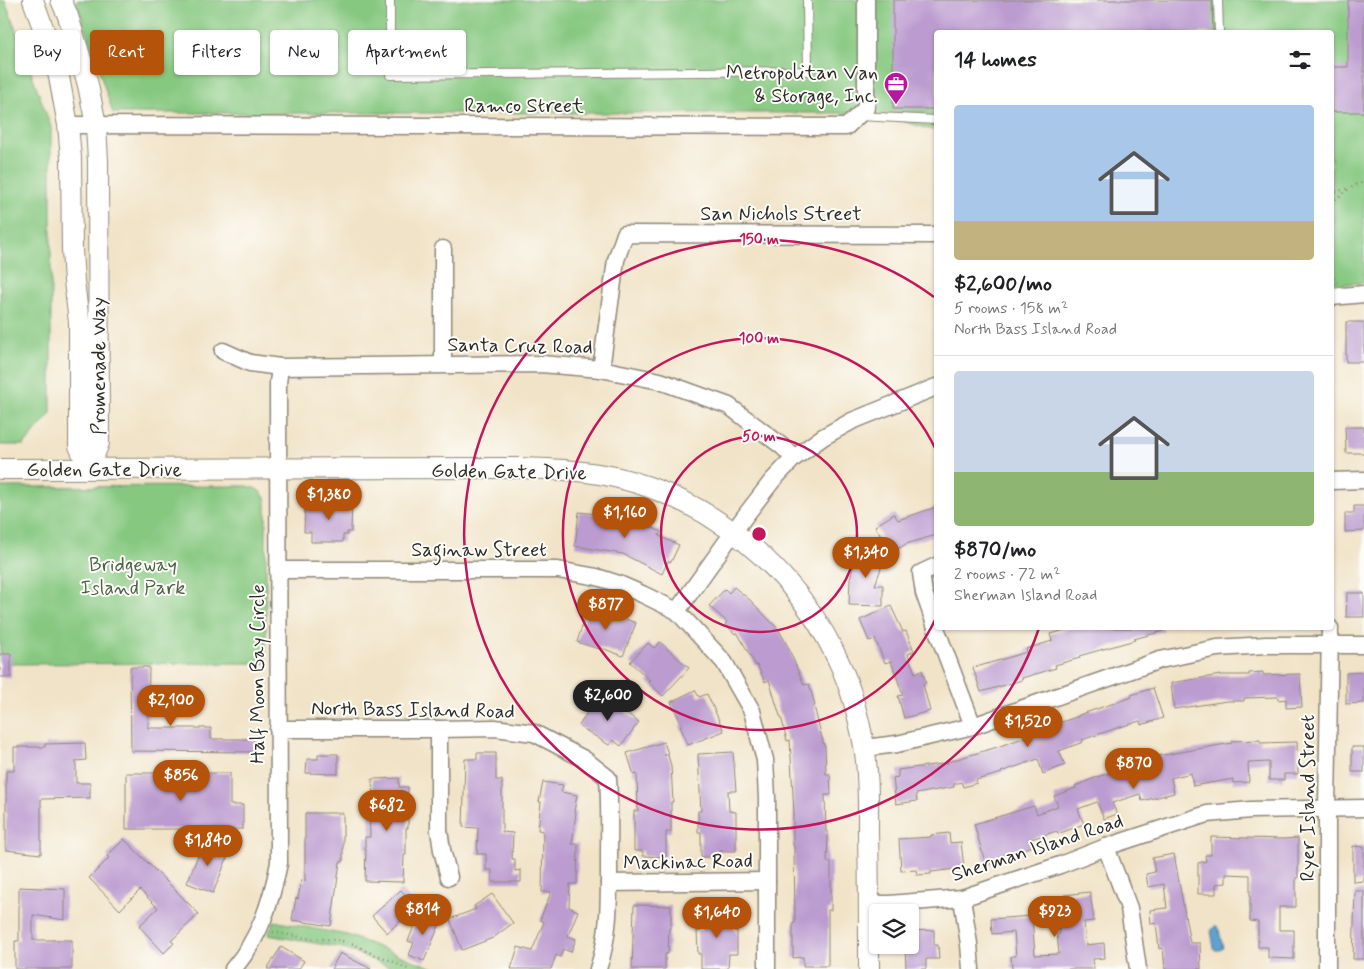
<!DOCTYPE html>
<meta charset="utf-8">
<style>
:root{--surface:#fff;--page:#f6f6f6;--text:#202124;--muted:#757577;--line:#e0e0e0;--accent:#b45309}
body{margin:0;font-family:Mynerve,sans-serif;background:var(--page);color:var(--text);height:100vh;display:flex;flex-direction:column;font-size:19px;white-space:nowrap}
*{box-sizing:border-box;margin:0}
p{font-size:16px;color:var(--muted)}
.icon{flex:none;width:28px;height:28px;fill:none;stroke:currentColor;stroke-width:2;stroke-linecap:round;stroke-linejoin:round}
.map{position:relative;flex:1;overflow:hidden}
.sheet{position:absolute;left:934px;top:30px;width:400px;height:600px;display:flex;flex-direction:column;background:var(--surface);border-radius:5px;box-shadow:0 1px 4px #0004}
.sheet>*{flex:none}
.hud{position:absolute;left:15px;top:30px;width:475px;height:45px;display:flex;gap:10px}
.fabs{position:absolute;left:869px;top:904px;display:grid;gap:10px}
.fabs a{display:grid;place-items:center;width:50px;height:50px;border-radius:5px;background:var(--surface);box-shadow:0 1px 4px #0004;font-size:25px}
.price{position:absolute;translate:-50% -42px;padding:0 11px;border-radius:18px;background:var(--accent);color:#fff;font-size:16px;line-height:32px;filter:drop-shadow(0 1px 2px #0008)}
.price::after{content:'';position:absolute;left:50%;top:30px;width:15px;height:11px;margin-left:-8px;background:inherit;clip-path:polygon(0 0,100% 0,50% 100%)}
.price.on{background:#222;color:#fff}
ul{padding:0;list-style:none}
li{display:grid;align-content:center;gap:10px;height:265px;padding:0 20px}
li+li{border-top:1px solid var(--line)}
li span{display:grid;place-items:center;height:155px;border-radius:5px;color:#555}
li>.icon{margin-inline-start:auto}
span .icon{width:90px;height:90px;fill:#fffc;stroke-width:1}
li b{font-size:21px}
h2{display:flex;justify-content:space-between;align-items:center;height:60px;padding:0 20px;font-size:21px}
.chip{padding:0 18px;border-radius:5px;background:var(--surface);box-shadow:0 1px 4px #0004;font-size:18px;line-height:45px}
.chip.on{background:var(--accent);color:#fff}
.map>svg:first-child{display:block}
.green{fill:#86c880;stroke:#587a56}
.water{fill:#5ca3d2;stroke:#44677e}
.building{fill:#bb9bd0}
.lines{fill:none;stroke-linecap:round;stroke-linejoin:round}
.service-casing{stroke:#8e8779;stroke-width:10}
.minor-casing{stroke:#8e8779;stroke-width:19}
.tertiary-casing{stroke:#8e8779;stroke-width:22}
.path{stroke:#8e8779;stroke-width:2.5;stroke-dasharray:1 4;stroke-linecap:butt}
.service{stroke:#fff;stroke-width:8}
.minor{stroke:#fff;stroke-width:16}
.tertiary{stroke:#fff;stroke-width:20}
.ring{fill:none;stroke:#c2185b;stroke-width:2.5}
.labels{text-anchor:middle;stroke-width:4;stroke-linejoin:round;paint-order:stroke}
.poi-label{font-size:20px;fill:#2b2b2b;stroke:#fdfcf7;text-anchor:end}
.street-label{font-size:20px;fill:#2b2b2b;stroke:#fdfcf7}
.park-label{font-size:20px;fill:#4b6249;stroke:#fdfcf7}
.centre{fill:#c2185b;stroke:#fdfcf7;stroke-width:2.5}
.ring-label{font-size:15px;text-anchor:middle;font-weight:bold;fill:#c2185b;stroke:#fdfcf7;stroke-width:4;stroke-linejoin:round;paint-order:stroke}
</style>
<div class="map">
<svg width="1364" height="969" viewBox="0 0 1364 969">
<rect width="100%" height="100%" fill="#fdfcf7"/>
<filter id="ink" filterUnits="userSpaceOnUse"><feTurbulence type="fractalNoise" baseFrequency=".02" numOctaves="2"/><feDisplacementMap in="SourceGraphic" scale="10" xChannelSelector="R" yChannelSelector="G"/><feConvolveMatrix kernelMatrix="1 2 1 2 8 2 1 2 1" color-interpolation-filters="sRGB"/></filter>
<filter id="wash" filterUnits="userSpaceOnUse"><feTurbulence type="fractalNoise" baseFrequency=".0096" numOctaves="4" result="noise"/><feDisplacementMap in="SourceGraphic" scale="20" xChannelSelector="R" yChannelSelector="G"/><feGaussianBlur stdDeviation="1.12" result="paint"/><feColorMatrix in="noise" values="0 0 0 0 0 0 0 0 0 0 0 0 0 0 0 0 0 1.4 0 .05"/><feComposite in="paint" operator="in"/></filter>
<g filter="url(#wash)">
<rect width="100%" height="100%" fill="#f1e3c7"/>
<!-- green -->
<g class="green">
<path d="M0,0H5L51,127V413L24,445H0Z"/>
<path d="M76,0H1364V283L1331,285V32H936V131L874,113H113Z"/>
<path d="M247,486C256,488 263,491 266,501V663L0,664V487Z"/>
<path d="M274,921L347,935L436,969H390V967L343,948L268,935Z"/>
</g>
<!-- water -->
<path class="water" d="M1214,927H1217L1219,930L1223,948L1220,950H1215L1214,948L1211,931Z"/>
<g id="blocks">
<!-- building -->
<g class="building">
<path d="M893,0H1212L1213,32H936V109H893Z"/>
<path d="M1348,0H1364V112H1331V67H1348Z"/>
<rect x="1346" y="322" width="18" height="40"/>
<path d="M1345,427H1364V453H1346Z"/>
<path d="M329,499H352L351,532H347V535H343V542H311V532H304L305,508H329Z"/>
<path d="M1354,506H1364V531L1345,532V513H1354Z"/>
<path d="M936,507V535L906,544L891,553L875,526L894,514L898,520Z"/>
<path d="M579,512L606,515V513L633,518L661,532L659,536L679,545L671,562L668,561L662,574L623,554L575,546Z"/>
<path d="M854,546L885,557L875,585H883V606L849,605L850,578L855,561L849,559Z"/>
<path d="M734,587L750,600L779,630L788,647L804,685L809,684L815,705L814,706L824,746H825L826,774H830L831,795H825L826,832H828L827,862H831V910H828V966H803V957L793,958V923H795L794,846H793V814H794L790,740L787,741L781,716H780L769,680L765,682L757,665L756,666L737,632L735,634L725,624L727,622L709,606L725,589L729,593Z"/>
<path d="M1347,593H1364V617H1346Z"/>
<path d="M589,605L610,612V613L636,623L623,656L599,647V649L577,642Z"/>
<path d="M891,606L903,632L906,631L914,651L908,654L915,673L922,670L926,683L923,684L930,711L904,718L898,696L903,695L891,661L885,663L875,639L869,641L860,620Z"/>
<path d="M1073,628H1163V631L1134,639L1135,640L1079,656L1080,658L1055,665L1056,668L1022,678V680L981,692L973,668L1027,652L1026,649L1052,641L1050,634Z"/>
<path d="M660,642L689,668L663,696L648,682L650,680L630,662L648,643L654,648Z"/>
<rect x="0" y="654" width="11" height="23"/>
<path d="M130,667H149L148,728H211V739H254L253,752L131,751Z"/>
<path d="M1263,672V675L1300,674L1302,707L1286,708V699L1278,700V697L1244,698V701H1227L1174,709L1171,683L1221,675H1249V673Z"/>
<path d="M1364,672V703L1346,704V673Z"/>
<path d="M1153,688L1163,718L1141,725L1140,721L1114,729L1082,740L1083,742L1059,751L1065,765L1043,774L1038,759L1001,772L1002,773L976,780L977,783L963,787L961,782L954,784V787L916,794L917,801L896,804L893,778L898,777V770L948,763L947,762L994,748L1029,736L1053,725L1079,716V715L1132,697L1131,695Z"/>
<path d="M695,690L699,697L707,694L724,731L688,745L680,726L682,725L671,702Z"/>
<path d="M597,695L615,705L639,722L621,746L613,740L609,745L579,726Z"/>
<path d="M1260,740V743L1297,742L1298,774H1284V780H1269V762L1248,763L1249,782L1233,783V779L1193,786L1191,773L1171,778L1174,793L1142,801L1140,794L1112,803L1117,814L1104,819L1097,802L1078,809L1084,824L1058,834L1057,831L1031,839L1033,846L1000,856L1001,860L986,865L974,824L1034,806L1037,814L1058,806L1054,796L1076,788L1075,786L1100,776L1152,760V757L1232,743V741Z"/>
<path d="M664,742L668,754L664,755H668L671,766L673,802H671V832H666V857L643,856V851H634V811H638L637,774L634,775L627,753Z"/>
<path d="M85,743L86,760L76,761V783H90V798L41,799V854L6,850V771H14V747H45V744Z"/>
<rect x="1352" y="747" width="12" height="25"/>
<path d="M733,752L736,791H728L729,811L736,812V851H720L719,857H701V832H698V811H701L698,754Z"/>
<path d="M477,753H496V780H502V832L513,833L512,859H515V871L521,870V882H492V870H486V854H477L478,828L463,827L465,759H477Z"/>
<path d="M318,754H338V774L306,773L307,759H318Z"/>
<path d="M126,773H230V805H243V829H126Z"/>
<path d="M399,778V787H408V828H406V855H404L403,882L365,881L366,849H365V837H370L369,806H373L372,779Z"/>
<path d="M543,782L563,785L561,792L577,795L574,812H576L572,844H578L577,884H570L569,907L578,911L568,936L576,939L571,952L563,949L560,957L556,955L551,969H511L518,947L532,951L544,922L540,920L551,892H542L543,831L538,830L541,802H539Z"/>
<path d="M305,813H343V862H340L331,926L292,920L296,898L298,899L301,880L305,881Z"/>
<path d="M949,833L950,843L961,842L964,868L931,872V874L917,875L916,870L901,871L899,839L931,837V835Z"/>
<path d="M1211,837L1283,839L1298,838V878H1296V907H1279V930H1294V959L1268,958V947H1258V922L1250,921V875L1226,874V883L1216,884V894H1198V863L1206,861L1205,855H1211Z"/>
<path d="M124,839L199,914L171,941L174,943L164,953L139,926L158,908L140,890L120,910L89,878L109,858L107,856Z"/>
<path d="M204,841L230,851L213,893L187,883Z"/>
<path d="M1353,846L1364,847V881L1353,882Z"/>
<path d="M1174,854L1190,943H1200L1201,969H1165L1163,948L1159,949L1156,923L1151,924L1150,910L1167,908L1164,884L1148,887L1146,874L1155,872L1152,858Z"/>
<path d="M19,887L65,889V920L33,915V940H72V969H15V941H19Z"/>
<path d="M401,890L416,907L387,933L372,916Z"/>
<path d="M1355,891H1364V959H1353Z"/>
<path d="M1090,892L1094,921L1084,922L1086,945L1104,943L1105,958L1093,959L1094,969H1012L1011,956H1016L1014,932L992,934L991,919L1032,916L1035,955L1059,954L1057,934H1060L1057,909L1065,908L1064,895Z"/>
<path d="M492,894L513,923L493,938L462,950L450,919L476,909L474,906Z"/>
<path d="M634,905L671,906V928H669L668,954H665V969H632Z"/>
<path d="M701,908H720V912H734V931H737V954H729L728,969H701V954H698L697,931H701Z"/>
<path d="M420,912L441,921L424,961L409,955L414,943L408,941Z"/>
<path d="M934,930V945H938L939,959H926V969H906L905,945H910V931Z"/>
<path d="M281,947L304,961L299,969H267Z"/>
<path d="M340,953L371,969H331Z"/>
</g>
</g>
</g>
<g filter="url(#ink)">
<use href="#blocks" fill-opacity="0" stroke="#8e8779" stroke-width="1"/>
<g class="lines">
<defs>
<g id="service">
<path d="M390,0V75L808,71L807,0"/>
<path d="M1218,0L1219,32"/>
<path d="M859,116L936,120"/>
</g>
<g id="minor">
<path d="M68,125L846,127L866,108V0"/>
<path d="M1331,297L1364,294"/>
<path d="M223,351L250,363L280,367L541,364L601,369L660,381L729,406L783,447L794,458"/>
<path d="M443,364V249"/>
<path d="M601,369L616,260L625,234L936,235"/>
<path d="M1331,481L1364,480"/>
<path d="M936,566L921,573L924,593L936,627"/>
<path d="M278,570H558L597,577L619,584L642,594L677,611L724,662L752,711L765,760L767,798V969"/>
<path d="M677,611L745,516L772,481L794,458L823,437L852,421L936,387"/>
<path d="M936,628L973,726"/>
<path d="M278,729H439L495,728L534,733L584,759L608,778C610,806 609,834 609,862C609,899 610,934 598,969"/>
<path d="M439,729V830L442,850L449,877"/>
<path d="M865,748L897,744L973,726L1160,660L1217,648L1266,645H1364"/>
<path d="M1106,847L1129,908L1138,969"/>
<path d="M609,883L767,881"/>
<path d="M962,898L969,944L971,969"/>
<path d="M869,904H889L962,898L1060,865L1106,847L1207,814L1251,810L1364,808"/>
<path d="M233,969C260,938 271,902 279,863L278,383L280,367"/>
<path d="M1327,969V808L1330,628"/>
</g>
<g id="tertiary">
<path d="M33,0L51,50L59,77L68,125L71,158L72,250L74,281L79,322V446L89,468"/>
<path d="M61,0L68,16L80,56L88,85L96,125L98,161L99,443L89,468"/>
<path d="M0,469L518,468C552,469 586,470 619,478C711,501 790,565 833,650C849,680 858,713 864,746C869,775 868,805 868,833C869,878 869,924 869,969"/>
</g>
</defs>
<!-- service casing -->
<use href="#service" class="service-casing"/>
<!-- minor casing -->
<use href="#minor" class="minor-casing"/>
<!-- tertiary casing -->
<use href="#tertiary" class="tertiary-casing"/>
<!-- path -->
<g class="path">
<path d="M1331,193L1349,188"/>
<path d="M1331,202L1355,185L1364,182"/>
<path d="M1331,274L1337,284"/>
<path d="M273,932L306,938L338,940L354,944L366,951L387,959L408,969"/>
</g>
<!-- service -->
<use href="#service" class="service"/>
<!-- minor -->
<use href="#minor" class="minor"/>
<!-- tertiary -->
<use href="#tertiary" class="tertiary"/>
</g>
</g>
<!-- distance rings -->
<g class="ring">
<circle cx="759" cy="534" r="98"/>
<path d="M936 618A196 196 0 1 1 936 450"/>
<path d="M1039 628A295 295 0 1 1 934 297"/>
</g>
<!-- icons -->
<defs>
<symbol id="office-pin" viewBox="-11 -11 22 30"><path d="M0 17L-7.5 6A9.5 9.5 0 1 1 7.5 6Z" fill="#b5179e" stroke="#fdfcf7"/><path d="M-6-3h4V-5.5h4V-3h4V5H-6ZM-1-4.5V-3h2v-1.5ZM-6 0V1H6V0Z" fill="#fff"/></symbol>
</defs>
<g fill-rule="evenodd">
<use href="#office-pin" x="882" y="70" width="28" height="38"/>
</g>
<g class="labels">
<!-- poi labels -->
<g class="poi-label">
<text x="878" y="79">Metropolitan Van<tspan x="878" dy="23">&amp; Storage, Inc.</tspan></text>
</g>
<!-- street labels -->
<g class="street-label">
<text x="524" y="112">Ramco Street</text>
<text x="781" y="220">San Nichols Street</text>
<text transform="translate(520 345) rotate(1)" y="7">Santa Cruz Road</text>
<text transform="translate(98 366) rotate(-90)" y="7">Promenade Way</text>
<text x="104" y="476">Golden Gate Drive</text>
<text transform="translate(509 471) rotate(1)" y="7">Golden Gate Drive</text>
<text x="479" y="556">Saginaw Street</text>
<text transform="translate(257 674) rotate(-90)" y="7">Half Moon Bay Circle</text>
<text transform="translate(413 709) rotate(1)" y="7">North Bass Island Road</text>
<text transform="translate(1307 798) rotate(-90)" y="7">Ryer Island Street</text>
<text transform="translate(1037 847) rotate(-18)" y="7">Sherman Island Road</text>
<text transform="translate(688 861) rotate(-1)" y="7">Mackinac Road</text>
</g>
<!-- park labels -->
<g class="park-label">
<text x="133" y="571">Bridgeway<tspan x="133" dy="23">Island Park</tspan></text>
</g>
</g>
<circle cx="759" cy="534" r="8" class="centre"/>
<g class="ring-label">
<text x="759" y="244">150 m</text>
<text x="759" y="343">100 m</text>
<text x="759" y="441">50 m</text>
</g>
</svg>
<div class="fabs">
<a><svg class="icon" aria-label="layers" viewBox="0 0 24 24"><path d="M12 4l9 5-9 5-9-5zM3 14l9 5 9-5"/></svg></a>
</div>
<b class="price" style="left:329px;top:521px">$1,380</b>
<b class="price" style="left:625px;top:539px">$1,160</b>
<b class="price" style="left:866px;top:579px">$1,340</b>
<b class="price" style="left:606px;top:631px">$877</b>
<b class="price on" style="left:608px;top:722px">$2,600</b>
<b class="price" style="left:171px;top:727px">$2,100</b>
<b class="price" style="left:1028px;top:748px">$1,520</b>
<b class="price" style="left:1134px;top:790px">$870</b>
<b class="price" style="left:181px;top:802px">$856</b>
<b class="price" style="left:387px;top:832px">$682</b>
<b class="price" style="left:208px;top:867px">$1,840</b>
<b class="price" style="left:423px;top:936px">$814</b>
<b class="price" style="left:1055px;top:938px">$923</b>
<b class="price" style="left:717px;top:939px">$1,640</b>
<div class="hud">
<a class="chip">Buy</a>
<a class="chip on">Rent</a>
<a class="chip">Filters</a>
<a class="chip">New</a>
<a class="chip">Apartment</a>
</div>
<section class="sheet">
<h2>14 homes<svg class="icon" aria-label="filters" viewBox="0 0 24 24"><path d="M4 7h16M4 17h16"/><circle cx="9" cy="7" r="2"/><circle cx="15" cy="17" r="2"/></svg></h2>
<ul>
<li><span style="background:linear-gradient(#a9c7e8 75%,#c2b280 0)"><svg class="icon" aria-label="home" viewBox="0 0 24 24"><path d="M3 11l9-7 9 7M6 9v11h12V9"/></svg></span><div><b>$2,600/mo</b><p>5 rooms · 158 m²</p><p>North Bass Island Road</p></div></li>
<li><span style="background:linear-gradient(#c9d6e8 65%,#8fb573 0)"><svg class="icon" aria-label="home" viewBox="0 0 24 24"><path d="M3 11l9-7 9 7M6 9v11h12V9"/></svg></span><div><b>$870/mo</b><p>2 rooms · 72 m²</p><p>Sherman Island Road</p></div></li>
</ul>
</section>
</div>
